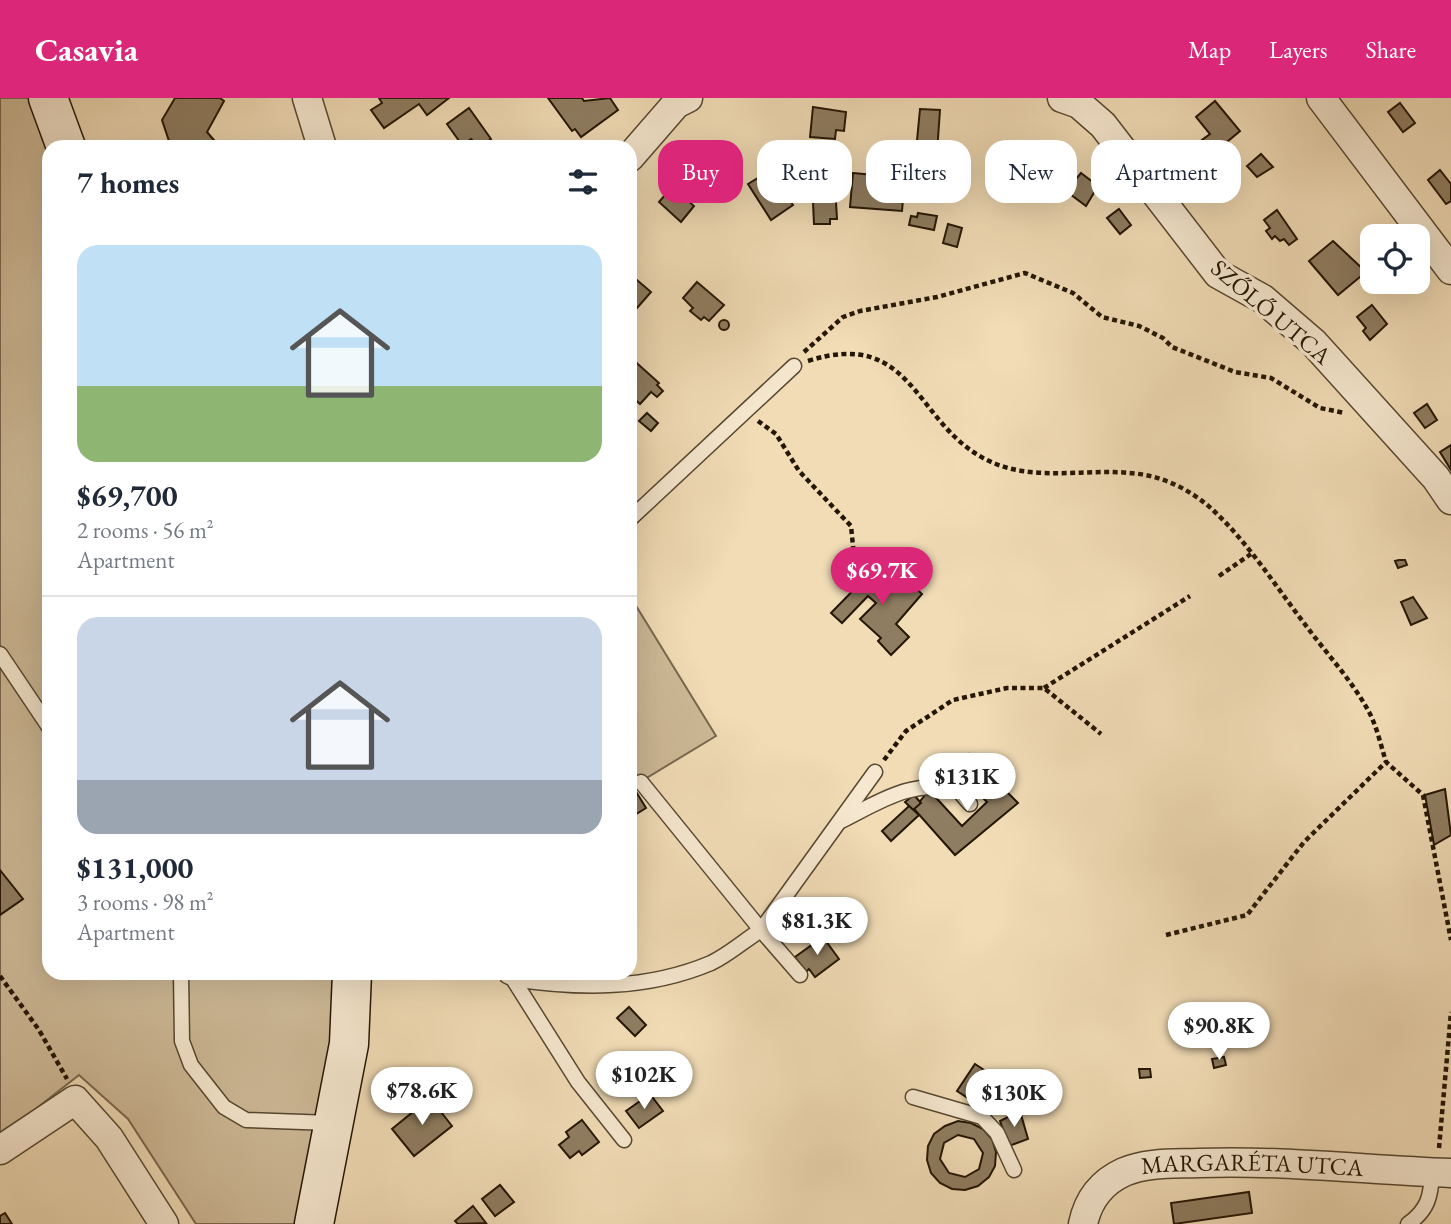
<!DOCTYPE html>
<meta charset="utf-8">
<style>
:root{--surface:#fff;--page:#f6f6f7;--text:#1f2937;--muted:#747a83;--line:#e0e1e3;--accent:#db2777}
body{margin:0;font-family:"EB Garamond",serif;background:var(--page);color:var(--text);height:100vh;display:flex;flex-direction:column;font-size:26px;white-space:nowrap}
*{box-sizing:border-box;margin:0}
p{font-size:23px;color:var(--muted)}
.icon{flex:none;width:38px;height:38px;fill:none;stroke:currentColor;stroke-width:2;stroke-linecap:round;stroke-linejoin:round}
.map{position:relative;flex:1;overflow:hidden}
.details{position:absolute;left:42px;top:42px;width:595px;height:840px;display:flex;flex-direction:column;background:var(--surface);border-radius:21px;box-shadow:0 7px 28px #0002}
.details>*{flex:none}
.hud{position:absolute;left:658px;top:42px;width:665px;height:63px;display:flex;gap:14px}
.tools{position:absolute;left:1360px;top:126px;display:grid;gap:14px}
.tools a{display:grid;place-items:center;width:70px;height:70px;border-radius:14px;background:var(--surface);box-shadow:0 7px 28px #0002;font-size:35px}
.price{position:absolute;translate:-50% -60px;padding:0 16px;border-radius:24px;background:#fff;color:#222;font-size:23px;line-height:46px;filter:drop-shadow(0 2px 4px #0008)}
.price::after{content:'';position:absolute;left:50%;top:42px;width:21px;height:16px;margin-left:-10px;background:inherit;clip-path:polygon(0 0,100% 0,50% 100%)}
.price.active{background:var(--accent);color:#fff}
ul{padding:0;list-style:none}
li{display:grid;align-content:center;gap:14px;height:371px;padding:0 35px}
li+li{border-top:2px solid var(--line)}
li span{display:grid;place-items:center;height:217px;border-radius:21px;color:#555}
li>.icon{margin-inline-start:auto}
span .icon{width:126px;height:126px;fill:#fffc;stroke-width:1}
li b{font-size:30px}
h2{display:flex;justify-content:space-between;align-items:center;height:84px;padding:0 35px;font-size:30px}
.chip{padding:0 24px;border-radius:21px;background:var(--surface);box-shadow:0 7px 28px #0002;font-size:24px;line-height:63px}
.chip.active{background:var(--accent);color:#fff}
header{display:flex;align-items:center;gap:42px;box-sizing:border-box;height:98px;padding:0 35px;background:var(--accent);color:#fff}
header strong{font-size:33px}
nav{display:flex;gap:38px;margin-inline-start:auto;font-size:24px}
.map>svg:first-child{display:block}
.green{fill:#ceba98;stroke:#79684e;stroke-width:2}
.building{fill:#8f7d61;stroke:#241604;stroke-width:2;fill-rule:evenodd}
.lines{fill:none;stroke-linecap:round;stroke-linejoin:round}
.lane-casing{stroke:#574830;stroke-width:17}
.street-casing{stroke:#574830;stroke-width:31}
.secondary-casing{stroke:#241604;stroke-width:41}
.path{stroke:#241604;stroke-width:4.5;stroke-dasharray:5 3.5;stroke-linecap:butt}
.lane{stroke:#f6e8d0;stroke-width:14}
.street{stroke:#f6e8d0;stroke-width:28}
.secondary{stroke:#f6e8d0;stroke-width:38}
.labels{text-anchor:middle;stroke-width:7;stroke-linejoin:round;paint-order:stroke}
.street-label{font-size:24px;fill:#241604;stroke:#f6e8d0}
</style>
<header>
<strong>Casavia</strong>
<nav><a>Map</a><a>Layers</a><a>Share</a></nav>
</header>
<div class="map">
<svg width="1451" height="1126" viewBox="0 0 1451 1126">
<rect width="100%" height="100%" fill="#f1dcb6"/>
<filter id="stains"><feTurbulence type="fractalNoise" baseFrequency=".00286" numOctaves="4"/><feColorMatrix values="0 0 0 0 .2 0 0 0 0 .09 0 0 0 0 .02 0 0 0 .5 -.17"/></filter>
<radialGradient id="worn" r=".72"><stop offset=".6" stop-color="#630" stop-opacity="0"/><stop offset="1" stop-color="#630" stop-opacity=".3"/></radialGradient>
<!-- green -->
<g class="green">
<path d="M0,0H32L49,49V875H337L334,934L295,1126H196L128,1021L79,977L0,1039Z"/>
<path d="M630,498L716,638L630,690Z"/>
</g>
<!-- building -->
<g class="building">
<path d="M175,0H220L224,3L207,34L220,49H171L162,22Z"/>
<path d="M449,0L427,17L419,6L384,30L371,12L382,5L379,0Z"/>
<path d="M548,0H582L584,3L610,0L618,12L581,39L575,31L572,33Z"/>
<path d="M1215,3L1240,33L1222,48L1219,44L1210,51L1202,42L1210,36L1196,19Z"/>
<path d="M1400,5L1415,25L1403,34L1388,14Z"/>
<path d="M813,9L846,14L844,33L836,32L835,41L810,39Z"/>
<path d="M469,10L491,41L480,49L471,41L462,47L447,26Z"/>
<path d="M920,11L940,12L937,55L916,53Z"/>
<path d="M844,53L845,69L837,70L836,54Z"/>
<path d="M1261,56L1273,69L1257,79L1247,68Z"/>
<path d="M1000,61L1020,65L1015,86L995,81Z"/>
<path d="M1440,72L1451,86V103L1446,106L1428,82Z"/>
<path d="M769,73L793,107L771,122L748,86Z"/>
<path d="M853,75L905,80L902,113L850,109Z"/>
<path d="M1081,75L1098,88L1086,108L1066,93Z"/>
<path d="M672,89L694,108L681,124L659,104Z"/>
<path d="M813,104H836L837,121H830V126H814Z"/>
<path d="M1119,111L1131,127L1120,136L1107,120Z"/>
<path d="M1277,112L1297,141L1289,147L1284,141L1280,143L1275,138L1272,141L1266,133L1270,130L1264,122Z"/>
<path d="M918,115L937,118L934,132L909,127L911,118L917,119Z"/>
<path d="M948,126L962,130L957,149L943,145Z"/>
<path d="M1333,143L1366,174L1338,197L1309,163Z"/>
<path d="M630,176L651,194L630,218Z"/>
<path d="M697,184L724,207L709,223L704,219L701,222L690,213L693,210L683,200Z"/>
<path d="M1372,207L1387,226L1370,242L1363,233L1366,230L1357,219Z"/>
<circle cx="724" cy="227" r="5"/>
<path d="M630,259L659,285L657,287L663,293L657,299L651,294L640,306L630,297Z"/>
<path d="M1427,306L1437,322L1425,330L1414,315Z"/>
<path d="M647,315L658,325L651,333L639,323Z"/>
<path d="M1451,347V372L1440,354Z"/>
<path d="M1399,462H1405L1407,467L1398,470L1395,463Z"/>
<path d="M876,469L895,487L903,478L922,496L896,526L909,539L891,557L878,543L881,540L860,521L876,505L868,498L842,525L831,515Z"/>
<path d="M1413,499L1427,520L1411,527L1401,504Z"/>
<path d="M969,656L984,671L972,682L958,667Z"/>
<path d="M984,671L1018,705L955,757L914,711L929,692L962,728L987,704L967,684Z"/>
<path d="M1445,691L1451,737L1434,747L1425,697Z"/>
<path d="M635,692L646,710L630,720V694Z"/>
<path d="M914,697L921,705L913,712L905,704Z"/>
<path d="M909,708L919,717L891,743L882,733Z"/>
<path d="M0,772L23,801L0,817Z"/>
<path d="M823,839L839,861L815,879L809,871L806,874L795,859Z"/>
<path d="M629,909L646,927L635,938L617,920Z"/>
<path d="M1224,959L1226,967L1214,970L1212,961Z"/>
<path d="M975,966L995,979L1011,980L989,1014L957,993Z"/>
<path d="M1139,971H1150L1151,979L1140,980Z"/>
<path d="M650,996L663,1013L639,1030L626,1013Z"/>
<path d="M430,1000L452,1028L414,1058L392,1031Z"/>
<path d="M1020,1013L1028,1041L1009,1048L1000,1023Z"/>
<path d="M582,1022L599,1044L582,1057L579,1053L570,1060L559,1047L569,1039L566,1034Z"/>
<path d="M958,1023L971,1025L983,1031L992,1041L996,1054L995,1068L989,1079L978,1088L965,1092L952,1091L940,1085L931,1075L927,1062L928,1048L934,1036L945,1028ZM958,1037L974,1041L983,1055L979,1071L965,1079L949,1075L940,1061L944,1045Z"/>
<path d="M500,1087L514,1104L495,1118L482,1101Z"/>
<path d="M1249,1094L1252,1115L1174,1126L1171,1105Z"/>
<path d="M473,1108L486,1125L458,1126L455,1123Z"/>
<path d="M5,1115L12,1126H0V1118Z"/>
</g>
<g class="lines">
<defs>
<g id="lane">
<path d="M630,421L794,268"/>
<path d="M0,556L49,629"/>
<path d="M841,723C881,703 910,682 957,691L970,706"/>
<path d="M181,875L182,943L191,967L224,1009L246,1022L331,1025"/>
<path d="M508,875L513,881C580,891 647,892 711,865C728,857 745,842 761,832L641,684"/>
<path d="M800,877L761,832L875,674"/>
<path d="M507,878L513,881L578,984L624,1042"/>
<path d="M913,999L982,1019L997,1035L1014,1072"/>
<path d="M1408,1126C1428,1112 1431,1098 1432,1075"/>
</g>
<g id="street">
<path d="M307,0L322,49"/>
<path d="M1062,0L1079,6L1103,27L1218,176L1263,201L1313,244L1436,380L1451,402"/>
<path d="M1321,0L1451,172"/>
<path d="M630,59L676,6L688,0"/>
<path d="M0,1052L75,1002L109,1040L164,1126"/>
<path id="s1" d="M1083,1126C1088,1102 1102,1084 1124,1074C1147,1064 1174,1066 1199,1065C1283,1062 1367,1072 1451,1075"/>
</g>
<g id="secondary">
<path d="M48,0L66,49"/>
<path d="M314,1126L349,946L352,875"/>
</g>
</defs>
<!-- lane casing -->
<use href="#lane" class="lane-casing"/>
<!-- street casing -->
<use href="#street" class="street-casing"/>
<!-- secondary casing -->
<use href="#secondary" class="secondary-casing"/>
<!-- path -->
<g class="path">
<path d="M804,254L843,219L860,213L937,199L1025,175L1073,195L1102,219L1139,228L1163,240L1172,249L1235,274L1271,280L1320,310L1345,315"/>
<path d="M808,263C914,229 914,326 987,362C1039,388 1100,365 1154,379C1176,385 1197,397 1214,413C1249,446 1277,490 1307,529C1327,556 1353,584 1369,614C1377,629 1381,648 1386,664"/>
<path d="M758,323L776,336L799,373L851,428L854,458L870,475"/>
<path d="M1219,478L1251,456"/>
<path d="M1044,590L1190,498"/>
<path d="M884,662L906,633L953,602L1007,590H1044L1101,636"/>
<path d="M1166,837L1247,817L1304,744L1386,664L1423,697L1451,842"/>
<path d="M0,878L39,932L67,981"/>
<path d="M1439,1050L1451,914"/>
</g>
<!-- lane -->
<use href="#lane" class="lane"/>
<!-- street -->
<use href="#street" class="street"/>
<!-- secondary -->
<use href="#secondary" class="secondary"/>
</g>
<g class="labels">
<!-- street labels -->
<g class="street-label">
<text transform="translate(1271 214) rotate(40)" y="8">SZŐLŐ UTCA</text>
<text dy="8" stroke="none"><textPath href="#s1" startOffset="198">MARGARÉTA UTCA</textPath></text>
</g>
</g>
<rect width="100%" height="100%" filter="url(#stains)"/>
<rect width="100%" height="100%" fill="url(#worn)"/>
</svg>
<div class="tools">
<a><svg class="icon" aria-label="locate" viewBox="0 0 24 24"><circle cx="12" cy="12" r="6"/><path d="M12 2v4M12 18v4M2 12h4M18 12h4"/></svg></a>
</div>
<b class="price active" style="left:882px;top:509px">$69.7K</b>
<b class="price" style="left:967px;top:715px">$131K</b>
<b class="price" style="left:817px;top:859px">$81.3K</b>
<b class="price" style="left:1219px;top:964px">$90.8K</b>
<b class="price" style="left:644px;top:1013px">$102K</b>
<b class="price" style="left:422px;top:1029px">$78.6K</b>
<b class="price" style="left:1014px;top:1031px">$130K</b>
<div class="hud">
<a class="chip active">Buy</a>
<a class="chip">Rent</a>
<a class="chip">Filters</a>
<a class="chip">New</a>
<a class="chip">Apartment</a>
</div>
<section class="details">
<h2>7 homes<svg class="icon" aria-label="filters" viewBox="0 0 24 24"><path d="M4 7h16M4 17h16"/><circle cx="9" cy="7" r="2"/><circle cx="15" cy="17" r="2"/></svg></h2>
<ul>
<li><span style="background:linear-gradient(#bfe0f5 65%,#8fb573 0)"><svg class="icon" aria-label="home" viewBox="0 0 24 24"><path d="M3 11l9-7 9 7M6 9v11h12V9"/></svg></span><div><b>$69,700</b><p>2 rooms · 56 m²</p><p>Apartment</p></div></li>
<li><span style="background:linear-gradient(#c9d6e8 75%,#9aa5b1 0)"><svg class="icon" aria-label="home" viewBox="0 0 24 24"><path d="M3 11l9-7 9 7M6 9v11h12V9"/></svg></span><div><b>$131,000</b><p>3 rooms · 98 m²</p><p>Apartment</p></div></li>
</ul>
</section>
</div>
